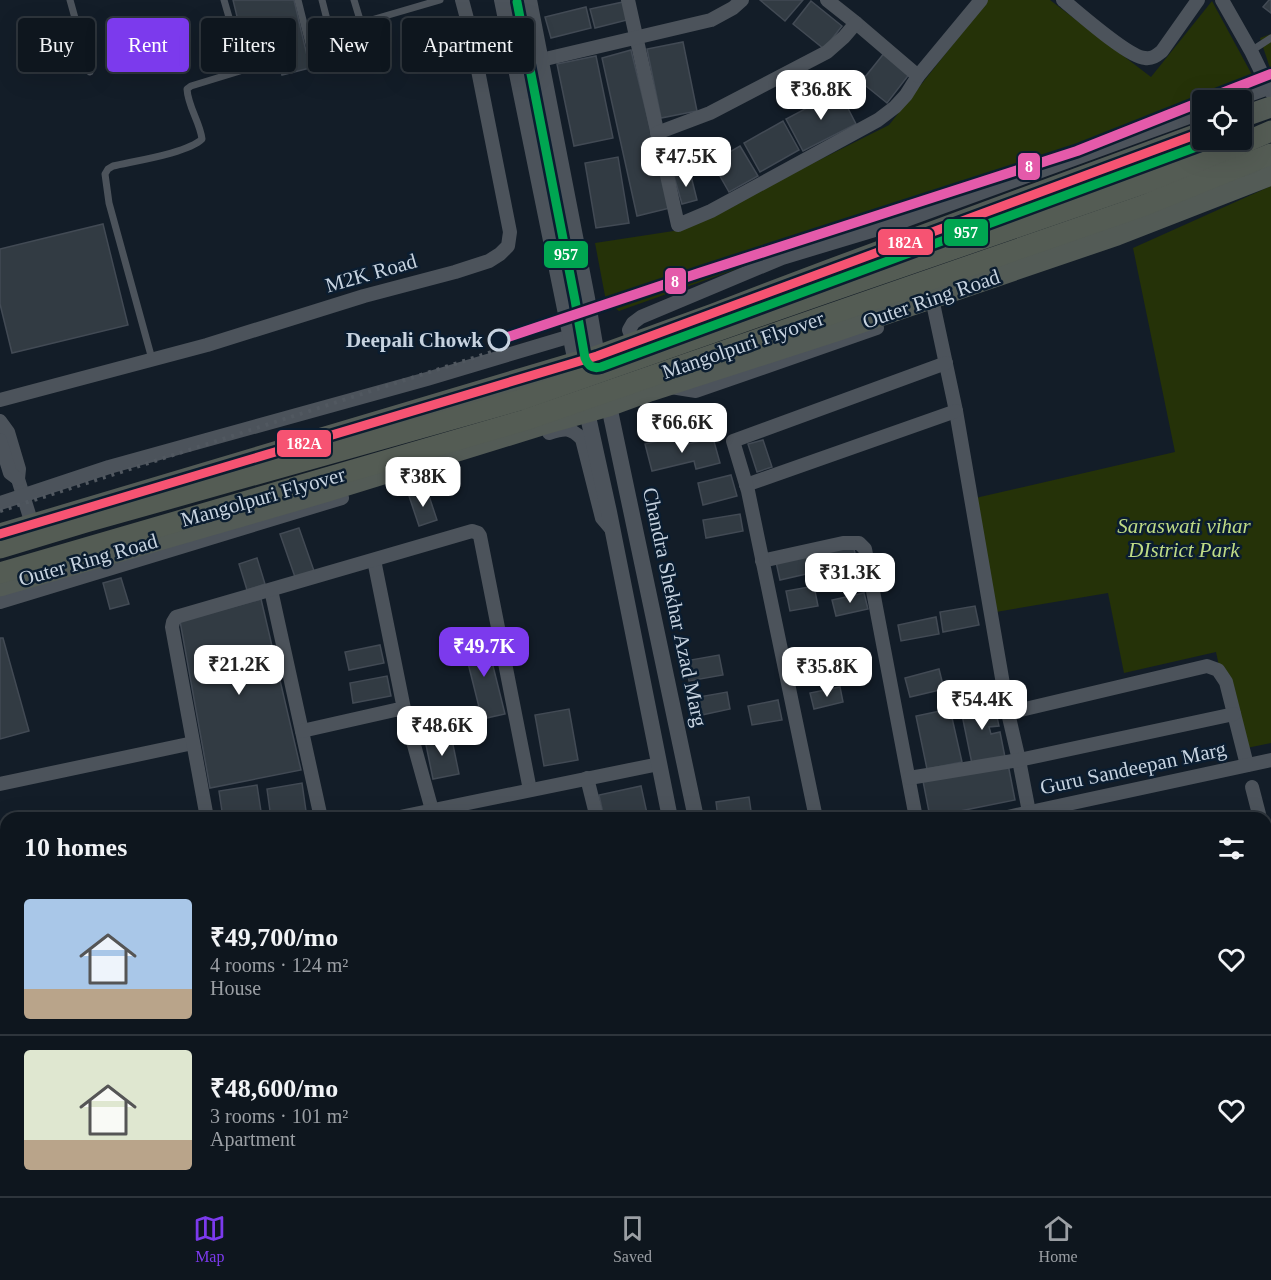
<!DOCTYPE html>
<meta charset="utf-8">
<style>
:root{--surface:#0e161e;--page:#1c232b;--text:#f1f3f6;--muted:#9b9fa4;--line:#2e353c;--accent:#7c3aed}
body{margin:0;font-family:Georgia,serif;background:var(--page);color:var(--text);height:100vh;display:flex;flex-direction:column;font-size:22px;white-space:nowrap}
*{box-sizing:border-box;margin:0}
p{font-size:20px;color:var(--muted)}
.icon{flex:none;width:33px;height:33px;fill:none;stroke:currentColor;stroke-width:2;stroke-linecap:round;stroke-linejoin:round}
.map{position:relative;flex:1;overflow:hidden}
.drawer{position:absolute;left:0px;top:812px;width:1272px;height:386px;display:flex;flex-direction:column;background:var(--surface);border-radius:18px 18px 0 0;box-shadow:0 6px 24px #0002,0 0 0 2px var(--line)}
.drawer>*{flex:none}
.banner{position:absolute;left:18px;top:18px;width:600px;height:54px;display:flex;gap:12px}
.controls{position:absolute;left:1192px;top:90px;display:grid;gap:12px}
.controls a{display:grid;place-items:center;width:60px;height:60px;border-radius:6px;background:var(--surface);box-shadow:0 6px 24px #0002,0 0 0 2px var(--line);font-size:30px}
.price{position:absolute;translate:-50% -51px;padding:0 14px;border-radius:12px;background:#fff;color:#222;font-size:20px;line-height:39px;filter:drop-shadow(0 2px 3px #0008)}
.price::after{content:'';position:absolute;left:50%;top:36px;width:18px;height:14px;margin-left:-9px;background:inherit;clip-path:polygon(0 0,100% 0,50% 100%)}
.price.active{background:var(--accent);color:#fff}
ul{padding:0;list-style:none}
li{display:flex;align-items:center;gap:18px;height:150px;padding:0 24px}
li+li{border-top:2px solid var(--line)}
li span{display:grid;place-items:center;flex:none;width:168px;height:120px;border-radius:6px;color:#555}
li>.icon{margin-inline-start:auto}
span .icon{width:72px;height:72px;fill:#fffc;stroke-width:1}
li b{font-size:26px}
h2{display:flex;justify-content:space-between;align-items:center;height:72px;padding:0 24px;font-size:26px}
.tag{padding:0 21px;border-radius:6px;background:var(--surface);box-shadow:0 6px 24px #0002,0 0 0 2px var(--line);font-size:21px;line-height:54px}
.tag.active{background:var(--accent);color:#fff}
.tabs{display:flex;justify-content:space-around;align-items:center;height:84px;border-top:2px solid var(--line);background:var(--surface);font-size:16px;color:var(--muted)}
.tabs a{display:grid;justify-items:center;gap:3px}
.tabs .active{color:var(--accent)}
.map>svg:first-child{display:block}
.built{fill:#0c2138}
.green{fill:#253208}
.building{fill:#323b43;stroke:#424a54;stroke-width:1.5}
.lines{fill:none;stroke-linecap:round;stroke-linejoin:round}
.service{stroke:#4c535b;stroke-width:7}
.minor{stroke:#4c535b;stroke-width:14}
.tertiary{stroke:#4c535b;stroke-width:16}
.primary{stroke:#535b56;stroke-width:21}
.trunk{stroke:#545c54;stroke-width:21}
.rail{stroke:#515860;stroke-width:4;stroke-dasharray:3 6;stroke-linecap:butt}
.bus-1-casing{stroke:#0b1d30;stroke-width:14}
.bus-2-casing{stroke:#0b1d30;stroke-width:14}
.bus-1{stroke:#f65372;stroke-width:9}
.bus-2{stroke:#00a651;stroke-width:9}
.metro-1-casing{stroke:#0b1d30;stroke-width:15}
.metro-1{stroke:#e45aaa;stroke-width:10}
.stop-dot{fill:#0b1d30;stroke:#c7d3e0;stroke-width:3}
.labels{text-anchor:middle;stroke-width:5;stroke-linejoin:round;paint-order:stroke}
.street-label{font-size:21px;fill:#c7d3e0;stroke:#0b1d30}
.stop-label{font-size:21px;font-weight:bold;fill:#c7d3e0;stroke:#0b1d30;text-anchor:end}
.park-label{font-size:21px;font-style:italic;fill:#bfdb85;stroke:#0b1d30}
.line-badge{stroke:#0b1d30;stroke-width:2}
.badge-label{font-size:16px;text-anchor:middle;font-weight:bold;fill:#fff}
</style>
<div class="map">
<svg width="1271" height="1196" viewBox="0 0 1271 1196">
<rect width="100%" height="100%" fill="#131d28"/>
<!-- built -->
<g class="built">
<path d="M6,904V1031L0,1033V905Z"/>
<path d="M1271,939V1174L1266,1175V940Z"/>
</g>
<!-- green -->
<g class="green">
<path d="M981,0H1050L1151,77L1212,1L1257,84L1211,100H1203V103L619,311L606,301L595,243L680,230L889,125L985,4Z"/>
<path d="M1271,34V71L1260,38Z"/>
<path d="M1271,186V743L1237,750L1216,652L1124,673L1108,593L996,612L971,499L1175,452L1133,248Z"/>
<path d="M6,1036V1119L0,1093V1037Z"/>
</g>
<!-- building -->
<g class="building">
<path d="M233,0H294L310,68L282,75L273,38L259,41L256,30L241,33Z"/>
<path d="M760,0H803L785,21Z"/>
<path d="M1269,0H1271V13L1263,7Z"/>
<path d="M811,1L842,26L824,49L793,24Z"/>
<path d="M623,2L627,20L595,28L590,9Z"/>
<path d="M586,7L591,28L551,38L545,17Z"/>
<path d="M683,42L697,111L661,118L647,49Z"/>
<path d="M631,50L670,208L637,216L602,58Z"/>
<path d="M885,52L911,72L887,103L861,82Z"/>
<path d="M596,56L613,138L574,146L557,64Z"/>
<path d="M839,91L856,124L803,151L786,119Z"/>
<path d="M783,121L799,150L760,172L744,143Z"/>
<path d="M740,146L758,176L729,192L712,162Z"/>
<path d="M618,157L629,223L596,228L585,163Z"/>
<path d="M690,172L697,200L682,204L674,176Z"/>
<path d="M103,224L128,325L12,353L0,304V249Z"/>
<path d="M676,437L679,446L713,438L720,463L696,469L694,461L652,471L645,444Z"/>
<path d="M763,440L772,467L757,472L748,444Z"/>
<path d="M731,475L737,496L703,505L698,483Z"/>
<path d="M427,490L437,520L419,526L409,496Z"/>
<path d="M740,514L743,531L706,538L703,520Z"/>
<path d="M299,528L314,571L295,577L280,534Z"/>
<path d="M853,544L857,563L820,570L816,551Z"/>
<path d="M807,554L811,573L780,580L776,562Z"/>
<path d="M257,558L265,584L247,590L239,564Z"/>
<path d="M121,578L129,604L110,609L103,583Z"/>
<path d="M814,586L818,606L790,611L786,591Z"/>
<path d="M864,593L868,609L836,616L832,600Z"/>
<path d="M261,599L301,770L210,788L180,621Z"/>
<path d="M975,606L979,625L943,632L940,612Z"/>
<path d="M936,617L939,634L901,641L898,625Z"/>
<path d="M0,638H3L29,731L0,739Z"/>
<path d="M486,638L505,714L482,719L463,643Z"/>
<path d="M380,645L384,663L349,670L345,652Z"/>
<path d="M719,655L723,675L689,681L685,661Z"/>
<path d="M939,669L944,689L910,697L905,678Z"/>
<path d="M387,676L391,696L353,703L350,683Z"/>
<path d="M840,687L843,702L814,709L810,693Z"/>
<path d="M727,692L730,709L697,716L693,698Z"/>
<path d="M993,699L999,726L989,727L991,734L1000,732L1005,757L972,764L960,705Z"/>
<path d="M778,700L782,720L752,725L748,706Z"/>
<path d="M569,709L578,760L544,766L535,715Z"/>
<path d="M950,709L962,762L927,769L916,716Z"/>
<path d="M451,735L459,774L433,779L425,740Z"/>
<path d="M1008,764L1015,800L930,817L923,781Z"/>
<path d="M302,783L307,818H271L267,789Z"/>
<path d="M257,785L262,818H223L219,791Z"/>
<path d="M641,786L648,818H604L599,795Z"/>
<path d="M749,797L752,818H718L716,802Z"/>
<path d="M2,1132L6,1152L0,1153V1133Z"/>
<path d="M176,1191H193L194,1196H177Z"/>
<path d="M459,1191H475L477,1196H460Z"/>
<path d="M477,1191H490V1195L478,1196Z"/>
<path d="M512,1191H544V1193L531,1196H513Z"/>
<path d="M686,1191H727L728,1196H687Z"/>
<path d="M1142,1191H1178L1154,1196H1143Z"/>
</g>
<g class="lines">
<!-- service -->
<g class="service">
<path d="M70,0L90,72"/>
<path d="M298,0L314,64L341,58"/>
<path d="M322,0L336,55L338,58L367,50L369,49L361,23"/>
<path d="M354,0L361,23L440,0"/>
<path d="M1251,51L1271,38"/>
<path d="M152,359L109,203L105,174L108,169L113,166C134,161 188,153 202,139C200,122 188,107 187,89L191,86L240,71L242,62L224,0"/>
</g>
<!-- minor -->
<g class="minor">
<path d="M628,0L678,225L711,211L878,120L895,107L906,95L918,76L981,0"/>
<path d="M827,0L856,23L918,76"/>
<path d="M1063,0C1079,13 1128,57 1145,58C1153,59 1157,55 1162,51L1198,0"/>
<path d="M1222,0L1251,51L1271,92"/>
<path d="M541,60L711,20L733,8L742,0"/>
<path d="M476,62L516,65"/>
<path d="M1235,100L1271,87"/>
<path d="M657,133L710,113L827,52L844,37L856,23"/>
<path d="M934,308L956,411L1008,713L1019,760L1029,812"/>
<path d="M634,343L629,330L633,323L641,317L782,258L898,223L1203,112"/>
<path d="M671,387L696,391L877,328"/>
<path d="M0,400L207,345L364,296L455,272L489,261L500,254L508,246L510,232L470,30L462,0"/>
<path d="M0,421L8,432L19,469L18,479L32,524"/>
<path d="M549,433C565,428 570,427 582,439L602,518L613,531"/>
<path d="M0,440L10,473L18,479"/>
<path d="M746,485L956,411"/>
<path d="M0,503L109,467L427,379L571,336"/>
<path d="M762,561L843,543H859L865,549L916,818"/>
<path d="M271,590L321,818"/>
<path d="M0,602L342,498"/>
<path d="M404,709L432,810"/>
<path d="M1008,713L1207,666L1218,670L1226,682L1247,765"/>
<path d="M302,731L395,710L404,709L374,560"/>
<path d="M587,778L597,818"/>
<path d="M909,778L1019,760L1234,714"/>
<path d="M0,784L193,743"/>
<path d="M1252,787L1260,818"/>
<path d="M207,818L172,627L173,622L176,617L472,531L478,533L480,536L530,790"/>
<path d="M395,818L659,764"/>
<path d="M816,818L748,491L733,441L946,363"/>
<path d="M1003,818L1271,760"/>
<path d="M0,899L6,897"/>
<path d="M165,1191L166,1196"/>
<path d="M347,1191L348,1196"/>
<path d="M399,1191L400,1196"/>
<path d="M508,1191L509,1196"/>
<path d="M676,1191L678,1196"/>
<path d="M883,1191L884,1196"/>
<path d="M987,1191L988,1196"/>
<path d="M1035,1191L1036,1196"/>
<path d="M1087,1191L1088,1196"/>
<path d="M1186,1191L1187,1196"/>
<path d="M33,1196L56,1191"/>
<path d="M270,1196L295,1191"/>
<path d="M579,1196L602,1191"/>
</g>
<!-- tertiary -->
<g class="tertiary">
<path d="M502,0L576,363"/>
<path d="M529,0L587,298L597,356"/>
<path d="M609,406L696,818"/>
<path d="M587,412L609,512L670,818"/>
<path d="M746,1191L748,1196"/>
<path d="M773,1191L774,1196"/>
</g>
<!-- primary -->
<g class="primary">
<path d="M1242,117L1271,107"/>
<path d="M0,534L597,356L713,314L826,271L1203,132"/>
<path d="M0,586L325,492L545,424L609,406L650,391L839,330L1117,235L1271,175"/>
</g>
<!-- trunk -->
<g class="trunk">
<path d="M0,548L86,522L520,400L828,292L1171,174L1207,159L1271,131"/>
<path d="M0,573L525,420L1145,205L1271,154"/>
</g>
<!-- rail -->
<path class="rail" d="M0,511L501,349"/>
<defs>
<path id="bus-1" d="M0,534L597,356L1203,132"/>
<path id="bus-2" d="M517,2L575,300L585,358C588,366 593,369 601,367L1207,143"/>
</defs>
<!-- bus-1 casing -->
<use href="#bus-1" class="bus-1-casing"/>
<!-- bus-2 casing -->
<use href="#bus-2" class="bus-2-casing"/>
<!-- bus-1 -->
<use href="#bus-1" class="bus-1"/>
<!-- bus-2 -->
<use href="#bus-2" class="bus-2"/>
<defs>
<g id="metro-1">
<path d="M1204,100L1271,74"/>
<path d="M499,340L699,273L1077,151L1203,101"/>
</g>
</defs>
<!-- metro-1 casing -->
<use href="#metro-1" class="metro-1-casing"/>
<!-- metro-1 -->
<use href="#metro-1" class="metro-1"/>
</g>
<!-- markers -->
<circle class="stop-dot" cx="499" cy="340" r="10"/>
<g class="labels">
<!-- street labels -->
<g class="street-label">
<text transform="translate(371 273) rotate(-16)" y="7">M2K Road</text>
<text transform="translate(931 299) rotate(-19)" y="7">Outer Ring Road</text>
<text transform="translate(743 345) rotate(-19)" y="7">Mangolpuri Flyover</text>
<text transform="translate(263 497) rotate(-16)" y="7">Mangolpuri Flyover</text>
<text transform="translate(88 560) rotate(-16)" y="7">Outer Ring Road</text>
<text transform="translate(675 607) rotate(78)" y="7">Chandra Shekhar Azad Marg</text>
<text transform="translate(1133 768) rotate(-12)" y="7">Guru Sandeepan Marg</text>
</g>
<!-- stop labels -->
<g class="stop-label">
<text x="483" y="347">Deepali Chowk</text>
</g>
<!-- park labels -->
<g class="park-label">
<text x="1184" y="533">Saraswati vihar<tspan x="1184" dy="24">DIstrict Park</tspan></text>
</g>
</g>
<g class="line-badge">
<rect x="1017" y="152" width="24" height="29" rx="6" fill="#e45aaa"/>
<rect x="943" y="218" width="46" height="29" rx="6" fill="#00a651"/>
<rect x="877" y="228" width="57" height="28" rx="6" fill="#f65372"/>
<rect x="543" y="240" width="46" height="29" rx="6" fill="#00a651"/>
<rect x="664" y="267" width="23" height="28" rx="6" fill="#e45aaa"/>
<rect x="276" y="429" width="56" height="29" rx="6" fill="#f65372"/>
</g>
<g class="badge-label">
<text x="1029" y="172">8</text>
<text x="966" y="238">957</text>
<text x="905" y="248">182A</text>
<text x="566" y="260">957</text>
<text x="675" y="287">8</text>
<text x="304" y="449">182A</text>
</g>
</svg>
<div class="controls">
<a><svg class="icon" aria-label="locate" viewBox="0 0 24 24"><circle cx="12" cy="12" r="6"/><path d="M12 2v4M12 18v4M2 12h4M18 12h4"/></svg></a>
</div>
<b class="price" style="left:821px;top:121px">₹36.8K</b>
<b class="price" style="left:686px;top:188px">₹47.5K</b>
<b class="price" style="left:682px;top:454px">₹66.6K</b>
<b class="price" style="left:423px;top:508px">₹38K</b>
<b class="price" style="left:850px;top:604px">₹31.3K</b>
<b class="price active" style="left:484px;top:678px">₹49.7K</b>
<b class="price" style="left:239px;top:696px">₹21.2K</b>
<b class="price" style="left:827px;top:698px">₹35.8K</b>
<b class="price" style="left:982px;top:731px">₹54.4K</b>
<b class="price" style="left:442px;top:757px">₹48.6K</b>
<div class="banner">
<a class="tag">Buy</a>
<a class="tag active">Rent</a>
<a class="tag">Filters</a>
<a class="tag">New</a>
<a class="tag">Apartment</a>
</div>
<section class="drawer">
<h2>10 homes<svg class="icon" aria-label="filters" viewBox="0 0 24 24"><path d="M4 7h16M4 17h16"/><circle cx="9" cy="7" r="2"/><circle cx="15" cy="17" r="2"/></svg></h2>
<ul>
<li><span style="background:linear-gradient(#a9c7e8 75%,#b9a48a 0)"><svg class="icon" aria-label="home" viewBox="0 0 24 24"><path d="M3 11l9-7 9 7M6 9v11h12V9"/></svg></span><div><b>₹49,700/mo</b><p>4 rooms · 124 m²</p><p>House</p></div><svg class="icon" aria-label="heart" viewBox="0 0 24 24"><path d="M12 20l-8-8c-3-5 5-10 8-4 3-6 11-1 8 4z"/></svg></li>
<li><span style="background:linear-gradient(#dfe7d0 75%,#b9a48a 0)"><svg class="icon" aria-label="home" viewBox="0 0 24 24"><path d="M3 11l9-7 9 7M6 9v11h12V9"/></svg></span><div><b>₹48,600/mo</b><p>3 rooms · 101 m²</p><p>Apartment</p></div><svg class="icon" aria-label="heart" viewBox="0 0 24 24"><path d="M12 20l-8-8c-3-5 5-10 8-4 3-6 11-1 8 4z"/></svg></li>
</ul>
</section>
</div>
<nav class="tabs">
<a class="active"><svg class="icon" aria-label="map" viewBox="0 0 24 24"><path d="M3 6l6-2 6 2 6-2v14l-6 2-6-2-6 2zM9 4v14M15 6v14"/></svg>Map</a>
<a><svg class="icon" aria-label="saved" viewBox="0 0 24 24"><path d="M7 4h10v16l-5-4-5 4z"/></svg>Saved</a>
<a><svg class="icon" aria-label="home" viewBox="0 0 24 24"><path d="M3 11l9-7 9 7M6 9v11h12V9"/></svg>Home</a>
</nav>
